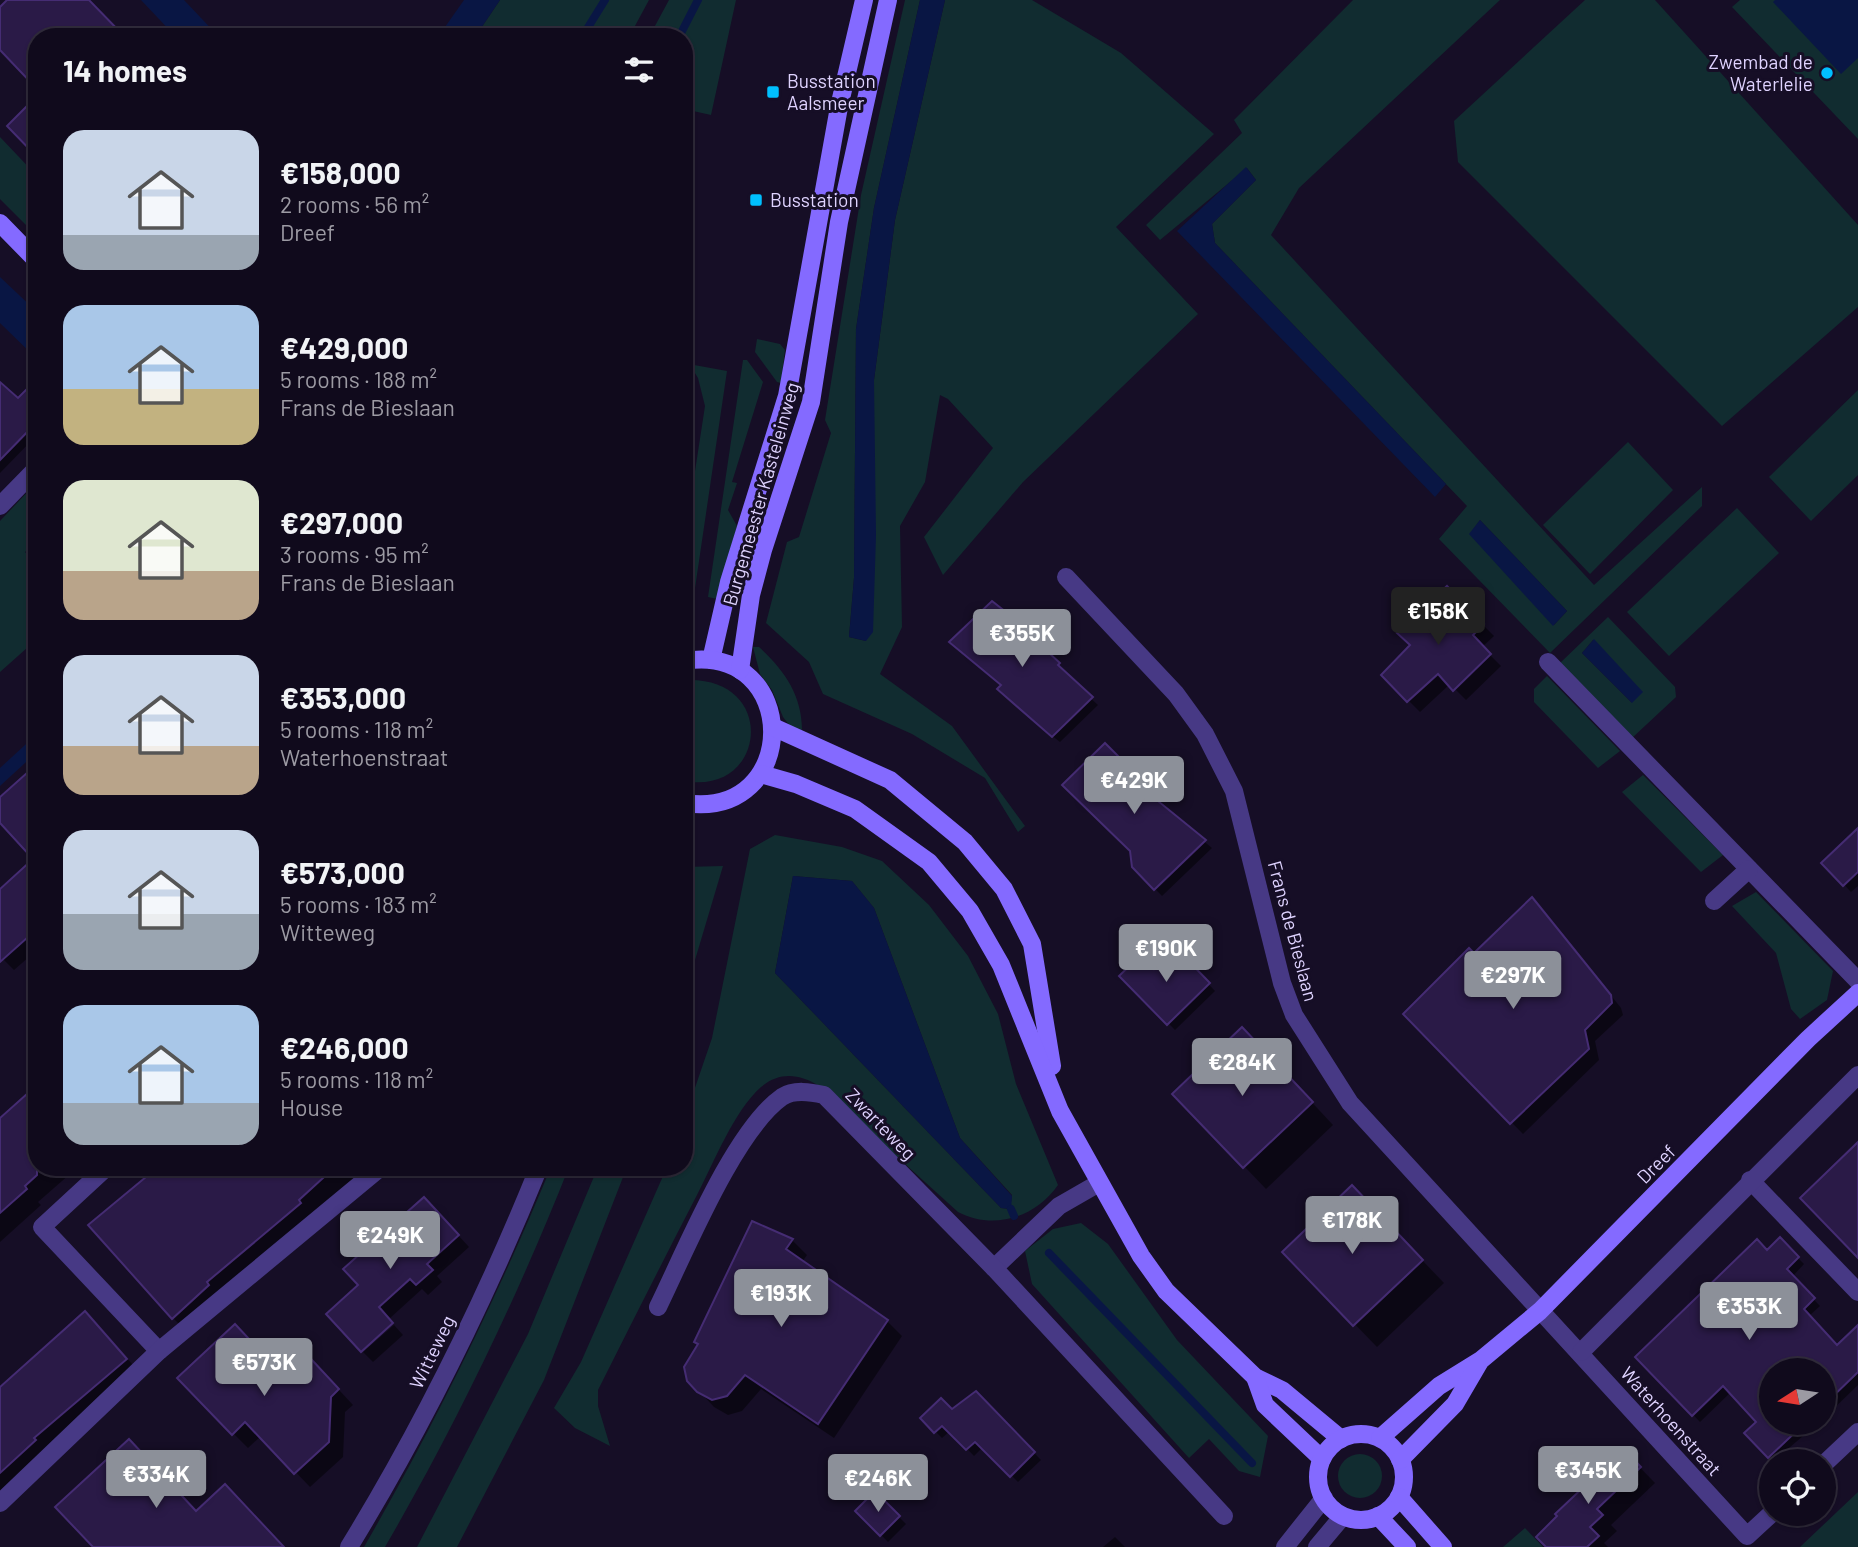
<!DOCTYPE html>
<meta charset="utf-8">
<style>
:root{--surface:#100a1c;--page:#191325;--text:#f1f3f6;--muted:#9c9aa3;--line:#302b3b;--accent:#8c9099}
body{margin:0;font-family:Barlow,sans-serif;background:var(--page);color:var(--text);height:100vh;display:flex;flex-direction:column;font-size:26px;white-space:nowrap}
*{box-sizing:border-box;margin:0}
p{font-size:23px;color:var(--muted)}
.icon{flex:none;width:38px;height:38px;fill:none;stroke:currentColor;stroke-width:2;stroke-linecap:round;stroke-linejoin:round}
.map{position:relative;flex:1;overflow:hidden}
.panel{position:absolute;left:28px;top:28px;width:665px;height:1148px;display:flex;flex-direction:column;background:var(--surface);border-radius:28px;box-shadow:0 2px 5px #0004,0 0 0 2px var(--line)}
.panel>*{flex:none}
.needle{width:46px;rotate:258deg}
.fabs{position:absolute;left:1759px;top:1358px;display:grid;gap:14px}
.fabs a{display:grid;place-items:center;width:77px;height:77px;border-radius:50%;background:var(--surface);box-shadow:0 2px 5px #0004,0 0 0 2px var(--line);font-size:35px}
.price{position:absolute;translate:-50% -60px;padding:0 16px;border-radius:7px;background:var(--accent);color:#fff;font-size:23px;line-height:46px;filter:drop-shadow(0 2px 4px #0008)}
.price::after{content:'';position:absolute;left:50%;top:42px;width:21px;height:16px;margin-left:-10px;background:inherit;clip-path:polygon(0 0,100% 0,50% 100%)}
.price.current{background:#222;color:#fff}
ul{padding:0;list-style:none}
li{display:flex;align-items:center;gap:21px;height:175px;padding:0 35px}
li span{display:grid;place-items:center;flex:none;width:196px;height:140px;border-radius:21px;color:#555}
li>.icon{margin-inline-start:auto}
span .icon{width:84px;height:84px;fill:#fffc;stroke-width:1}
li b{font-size:30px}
h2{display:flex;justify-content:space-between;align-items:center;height:84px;padding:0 35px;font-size:30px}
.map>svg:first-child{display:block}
.green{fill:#112c30;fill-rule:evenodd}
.water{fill:#091644}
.shadow{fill:#0007}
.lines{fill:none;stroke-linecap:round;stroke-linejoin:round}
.stream{stroke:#091644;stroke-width:8}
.building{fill:#2a1a47;stroke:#452c73;stroke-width:2}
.street{stroke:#473985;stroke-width:18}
.secondary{stroke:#846aff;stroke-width:18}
.poi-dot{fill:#00bffe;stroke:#160e26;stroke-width:2.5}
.labels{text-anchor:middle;stroke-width:6;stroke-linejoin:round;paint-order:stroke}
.poi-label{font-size:19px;fill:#dfd3ff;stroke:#160e26;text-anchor:start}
.street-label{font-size:19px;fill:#dfd3ff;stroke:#160e26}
</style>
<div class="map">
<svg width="1858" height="1547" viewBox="0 0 1858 1547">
<rect width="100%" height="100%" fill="#160e26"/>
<!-- green -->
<g class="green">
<path d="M500,0H649L629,37H475Z"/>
<path d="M669,0H736L711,115L684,109V37H649Z"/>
<path d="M905,0H920L874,208L856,329L854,578L849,637L866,641L874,380L895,220L945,0H1032L1121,53L1214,134L1116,227L1198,314L1023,482L943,575L924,537L993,448L948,399L940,395L925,482L900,526L902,627L880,674L952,726L1025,826L1018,832L985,778L912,734L823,694L809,662L766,623L787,542L799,537L831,433L825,420L861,195Z"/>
<path d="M1353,0H1500L1299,188L1271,235L1594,585L1702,487V506L1550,653L1439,539L1467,506L1215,243L1212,224L1256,180L1247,168L1160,240L1146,225L1242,133L1234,120ZM1480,520L1567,611L1554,625L1470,534Z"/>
<path d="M1585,0H1655L1858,225V307L1722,426L1458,162L1454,121Z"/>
<path d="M1740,0H1858V139L1732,7Z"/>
<path d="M0,137L37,176V236L0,199Z"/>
<path d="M757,339L780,344L785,350L781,383L777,382L755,352Z"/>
<path d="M684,355L694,365L727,371L694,595L684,594V543L705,406L698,378Z"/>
<path d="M743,360H747L763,382L732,482L737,483L728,510L737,526L717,599L708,597Z"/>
<path d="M1858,390V475L1811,521L1769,477Z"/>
<path d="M1628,442L1673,490L1590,574L1543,525Z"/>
<path d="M37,482V541L25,552L37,565V639L0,672V521Z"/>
<path d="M1737,508L1779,553L1669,656L1627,612Z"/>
<path d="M1608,617L1675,687L1676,697L1632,738L1559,664ZM1593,640H1594L1632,703L1582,653Z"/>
<path d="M753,647H759C784,670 802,695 802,730L790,726L783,717L772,690L760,674Z"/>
<path d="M1547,676L1620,751L1598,768L1534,702V689Z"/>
<path d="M690,680C778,680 766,796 684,781V683Z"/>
<path d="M1643,775L1723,855L1701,872L1622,792Z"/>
<path d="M775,835L842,847L882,861L929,905L968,956L998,1014L1016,1084L1058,1185C1036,1217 994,1231 958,1212L819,1086C800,1074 780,1071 761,1087C734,1111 714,1162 698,1193C664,1259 631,1324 598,1390V1406L610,1446L575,1428L554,1408L581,1362L667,1167H684V1120L712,1038L750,849ZM793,876L852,881L874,908L960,1138L1012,1195L1010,1209L1001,1208L775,973Z"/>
<path d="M723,866L684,997V867Z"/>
<path d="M1756,892L1833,971L1827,1000L1800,1019L1791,1009L1776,953L1732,906Z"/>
<path d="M551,1167H569C517,1298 456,1425 385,1547H364C435,1424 497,1298 551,1167Z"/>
<path d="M598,1167H627L544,1380L457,1547H417L528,1334Z"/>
<path d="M1081,1223L1108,1244L1177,1340L1268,1436L1260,1477L1239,1471L1209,1439L1189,1458L1032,1284L1025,1251L1053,1229Z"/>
<circle cx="1360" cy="1476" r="22"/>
<path d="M1858,1492V1547H1800Z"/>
<path d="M1525,1528L1543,1547H1503Z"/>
</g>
<!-- water -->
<g class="water">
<path d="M141,0H184L219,37H176Z"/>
<path d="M464,0H500L475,37H438Z"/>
<path d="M920,0H945L895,220L874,380L876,535L873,632L866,641L849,637L854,578L856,329L874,208Z"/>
<path d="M1775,0H1858V58L1841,74L1773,2Z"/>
<path d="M1246,167L1256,180L1212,224L1215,243L1446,484L1435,497L1177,231Z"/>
<path d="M0,277L37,312V359L0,323Z"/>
<path d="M1480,520L1567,611L1553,626L1469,534Z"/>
<path d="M1594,639L1643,692L1632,703L1582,653Z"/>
<path d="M37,734V752L0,786V768Z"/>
<path d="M793,876L852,881L874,908L960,1138L1012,1196L1011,1209L1001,1208L775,973Z"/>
</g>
<!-- shadow -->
<g class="shadow">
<path d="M0,384L18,401L37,393V435L0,473Z"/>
<path d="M1447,589L1494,636L1482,647L1501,666L1466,700L1450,684L1420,712L1383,675L1412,645Z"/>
<path d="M992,603L1025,630L1065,671L1063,673L1098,705L1060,742L1042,728L1003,685Z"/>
<path d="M1105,746L1127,770L1163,801L1159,804L1212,848L1162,896L1133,866L1130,852L1114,836Z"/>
<path d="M37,766V950L14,970L0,956V891L35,859L0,820V799Z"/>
<path d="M1858,830V886L1851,892L1824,863Z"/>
<path d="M1543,910L1621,1008L1623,1015L1595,1041L1599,1060L1523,1134L1405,1014Z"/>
<path d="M1176,950L1215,991L1175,1030L1122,976L1154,971Z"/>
<path d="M1264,1051L1333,1125L1266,1189L1175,1094Z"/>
<path d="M0,1121L37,1167H78L38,1202L41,1205L0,1242Z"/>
<path d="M159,1167H370L188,1333L173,1318Z"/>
<path d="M435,1210L469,1247L437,1276L442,1282L428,1295L422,1289L389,1319L360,1285Z"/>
<path d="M1374,1210L1444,1283L1377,1347L1285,1252Z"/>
<path d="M792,1240L807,1255L802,1262L887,1321L902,1336L834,1438L761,1389L742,1411L728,1415L714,1407L689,1380Z"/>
<path d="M1780,1240L1804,1264L1792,1277L1820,1306L1809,1316L1837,1347L1858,1346V1385L1824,1418V1370H1771V1423H1818L1774,1461L1747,1433L1759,1422L1731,1392L1700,1422L1638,1357Z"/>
<path d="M394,1325L403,1335L373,1362L363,1352Z"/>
<path d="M100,1328L141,1374L0,1498V1390Z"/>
<path d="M250,1341L290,1383L327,1377L353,1405L345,1412L343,1457L310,1487L261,1436L248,1448L233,1433Z"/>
<path d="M976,1393L1041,1460L1018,1482L983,1447L974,1456L950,1431L942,1438L922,1418L952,1411Z"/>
<path d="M1624,1451L1655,1483L1611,1525L1617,1531L1604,1543L1608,1547H1548Z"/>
<path d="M875,1493L906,1524L888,1542L858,1511Z"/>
<path d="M1115,1537L1125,1547H1103Z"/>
</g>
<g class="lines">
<!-- stream -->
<g class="stream">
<path d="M582,37L605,0"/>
<path d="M679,37L698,0"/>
<path d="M1011,1209L1014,1216"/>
<path d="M1049,1253L1252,1463"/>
</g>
</g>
<!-- building -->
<g class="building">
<path d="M7,0H89L125,37H37V89L0,50V7Z"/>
<path d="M37,96V157L7,126Z"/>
<path d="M37,379V422L0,460V382L18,398Z"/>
<path d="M1447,586L1484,624L1473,635L1491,654L1453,691L1438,674L1407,702L1381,675L1410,645L1397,633Z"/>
<path d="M992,601L1026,628L1024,630L1060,663L1058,665L1093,697L1052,737L997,689L1001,685L949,642Z"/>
<path d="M1105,743L1123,761L1121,763L1157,793L1153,797L1206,840L1154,890L1132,867L1130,851L1062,785Z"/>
<path d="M37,764V929L0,962V889L33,859L0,823V797Z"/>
<path d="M1858,828V872L1843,886L1821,863Z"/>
<path d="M1532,897L1611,995L1612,1003L1585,1030L1589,1049L1510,1124L1403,1014L1469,948L1474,953Z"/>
<path d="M1176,948L1210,983L1167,1025L1119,976L1141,955L1154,969Z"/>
<path d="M1242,1027L1313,1102L1243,1168L1172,1094Z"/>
<path d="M37,1085V1175L25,1186L27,1189L0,1213V1118Z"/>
<path d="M1858,1142V1258L1800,1198Z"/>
<path d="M158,1167H335L299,1200L301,1203L207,1282L209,1285L172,1319L88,1225Z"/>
<path d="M1352,1185L1423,1260L1353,1326L1282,1252Z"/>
<path d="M424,1197L459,1235L427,1264L433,1270L416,1285L410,1279L379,1307L393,1323L361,1352L326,1314L358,1285L343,1269Z"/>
<path d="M752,1221L793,1239L786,1249L888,1320L818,1424L745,1375L727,1396L712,1400L697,1392L687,1381L684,1367L698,1344L694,1342Z"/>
<path d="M1780,1237L1799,1257L1787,1269L1815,1298L1804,1309L1837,1345L1858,1325V1372L1824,1405V1370H1771V1423H1805L1768,1458L1744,1433L1756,1422L1723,1386L1692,1416L1635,1357L1757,1239L1767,1250Z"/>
<path d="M85,1311L127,1359L34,1438L36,1440L0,1473V1387Z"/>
<path d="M235,1324L289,1382L312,1360L339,1389L331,1397L329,1442L294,1474L245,1422L232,1435L177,1378Z"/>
<path d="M976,1391L1035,1452L1010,1477L975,1442L966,1450L942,1426L934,1433L920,1418L941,1398L952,1409Z"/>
<path d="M129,1439L196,1511L225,1484L284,1547H93L55,1507Z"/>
<path d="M1624,1449L1641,1467L1597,1509L1603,1515L1590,1527L1599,1536L1587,1547H1546L1536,1537L1557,1516L1555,1514Z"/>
<path d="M875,1491L900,1516L880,1536L855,1511Z"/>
</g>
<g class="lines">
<!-- street -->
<g class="street">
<path d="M0,506L37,468"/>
<path d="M1066,577L1176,694L1205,734L1234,791L1282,983L1294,1015L1350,1103L1747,1536L1771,1514"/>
<path d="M1548,662L1858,981"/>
<path d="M1714,901L1749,869"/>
<path d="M107,1167L42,1227L159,1351"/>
<path d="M1750,1180L1858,1292"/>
<path d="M994,1268L1059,1206L1099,1183"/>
<path d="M658,1307C685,1252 734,1131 782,1097C794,1089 811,1092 824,1095L994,1268L1224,1516"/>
<path d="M1581,1352L1858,1075"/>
<path d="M1824,1464L1858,1432"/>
<path d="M0,1503L159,1351L381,1167"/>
<path d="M349,1547C423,1426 486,1298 539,1167"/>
<path d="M1285,1547L1324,1498"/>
<path d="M1317,1547L1343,1516"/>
</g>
<!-- secondary -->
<g class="secondary">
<path d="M0,223L37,261"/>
<path d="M711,660L729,582L787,396L839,107L864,0"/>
<path d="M684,661C801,642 802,821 684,803"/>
<path d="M740,670L751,595L763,550L811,402L839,222L888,0"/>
<path d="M773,727L890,780L965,842L1004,889L1032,944L1052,1066"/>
<path d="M761,774L796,784L855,809L929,862L970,911L1001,965L1060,1111L1141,1256L1166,1291L1255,1377L1282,1390L1341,1439"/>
<path d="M1255,1377L1265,1405L1322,1459"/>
<circle cx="1361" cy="1477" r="43"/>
<path d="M1380,1438L1439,1386L1481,1360L1540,1311L1808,1039L1858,993"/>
<path d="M1400,1460L1455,1404L1479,1363"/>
<path d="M1399,1497L1443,1547"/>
<path d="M1378,1516L1407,1547"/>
</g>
</g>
<!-- markers -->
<g class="poi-dot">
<circle cx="1827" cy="73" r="7"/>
<rect x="766" y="85" width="14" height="14" rx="3.5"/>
<rect x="749" y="193" width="14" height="14" rx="3.5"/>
</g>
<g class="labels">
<!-- poi labels -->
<g class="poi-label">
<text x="1813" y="69" text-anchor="end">Zwembad de<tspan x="1813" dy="22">Waterlelie</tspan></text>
<text x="787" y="88">Busstation<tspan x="787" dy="22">Aalsmeer</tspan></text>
<text x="770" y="207">Busstation</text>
</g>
<!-- street labels -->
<g class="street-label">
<text transform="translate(761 494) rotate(-74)" y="7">Burgemeester Kasteleinweg</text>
<text transform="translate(1293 931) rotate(75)" y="7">Frans de Bieslaan</text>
<text transform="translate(881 1124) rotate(46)" y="7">Zwarteweg</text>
<text transform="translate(1656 1164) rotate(-45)" y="7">Dreef</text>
<text transform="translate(432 1352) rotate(-64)" y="7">Witteweg</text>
<text transform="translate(1671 1421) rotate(48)" y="7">Waterhoenstraat</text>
</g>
</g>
</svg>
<div class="fabs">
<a><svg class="needle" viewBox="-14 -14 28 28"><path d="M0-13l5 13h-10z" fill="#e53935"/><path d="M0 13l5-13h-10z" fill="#9c9aa3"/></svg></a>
<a><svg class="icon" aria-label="locate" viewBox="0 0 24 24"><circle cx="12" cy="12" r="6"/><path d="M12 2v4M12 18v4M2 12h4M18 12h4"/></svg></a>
</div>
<b class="price current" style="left:1438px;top:647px">€158K</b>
<b class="price" style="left:1022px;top:669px">€355K</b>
<b class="price" style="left:1134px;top:816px">€429K</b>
<b class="price" style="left:1166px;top:984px">€190K</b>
<b class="price" style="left:1513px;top:1011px">€297K</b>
<b class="price" style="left:1242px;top:1098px">€284K</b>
<b class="price" style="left:1352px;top:1256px">€178K</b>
<b class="price" style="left:390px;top:1271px">€249K</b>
<b class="price" style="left:781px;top:1329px">€193K</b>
<b class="price" style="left:1749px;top:1342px">€353K</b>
<b class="price" style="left:264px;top:1398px">€573K</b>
<b class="price" style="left:1588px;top:1506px">€345K</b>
<b class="price" style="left:156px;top:1510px">€334K</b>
<b class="price" style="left:878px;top:1514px">€246K</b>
<section class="panel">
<h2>14 homes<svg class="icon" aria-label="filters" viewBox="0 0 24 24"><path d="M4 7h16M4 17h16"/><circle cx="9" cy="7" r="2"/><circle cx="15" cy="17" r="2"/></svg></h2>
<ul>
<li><span style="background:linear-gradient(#c9d6e8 75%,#9aa5b1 0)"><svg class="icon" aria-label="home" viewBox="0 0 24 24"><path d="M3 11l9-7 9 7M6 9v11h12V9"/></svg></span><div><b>€158,000</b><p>2 rooms · 56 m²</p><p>Dreef</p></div></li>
<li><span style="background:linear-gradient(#a9c7e8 60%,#c2b280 0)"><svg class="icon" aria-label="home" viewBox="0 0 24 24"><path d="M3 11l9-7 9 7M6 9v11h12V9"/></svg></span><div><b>€429,000</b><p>5 rooms · 188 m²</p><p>Frans de Bieslaan</p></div></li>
<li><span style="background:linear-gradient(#dfe7d0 65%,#b9a48a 0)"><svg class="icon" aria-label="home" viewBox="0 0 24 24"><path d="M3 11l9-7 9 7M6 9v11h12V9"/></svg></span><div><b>€297,000</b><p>3 rooms · 95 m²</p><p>Frans de Bieslaan</p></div></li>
<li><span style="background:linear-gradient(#c9d6e8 65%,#b9a48a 0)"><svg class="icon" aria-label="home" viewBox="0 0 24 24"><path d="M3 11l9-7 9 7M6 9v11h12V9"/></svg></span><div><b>€353,000</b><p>5 rooms · 118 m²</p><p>Waterhoenstraat</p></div></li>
<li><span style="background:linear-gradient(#c9d6e8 60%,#9aa5b1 0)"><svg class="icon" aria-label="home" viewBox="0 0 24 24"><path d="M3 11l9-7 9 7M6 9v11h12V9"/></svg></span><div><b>€573,000</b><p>5 rooms · 183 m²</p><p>Witteweg</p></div></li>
<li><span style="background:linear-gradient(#a9c7e8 70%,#9aa5b1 0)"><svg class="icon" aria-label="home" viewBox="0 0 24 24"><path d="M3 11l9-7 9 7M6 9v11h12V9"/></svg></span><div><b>€246,000</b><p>5 rooms · 118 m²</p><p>House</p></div></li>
</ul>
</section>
</div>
